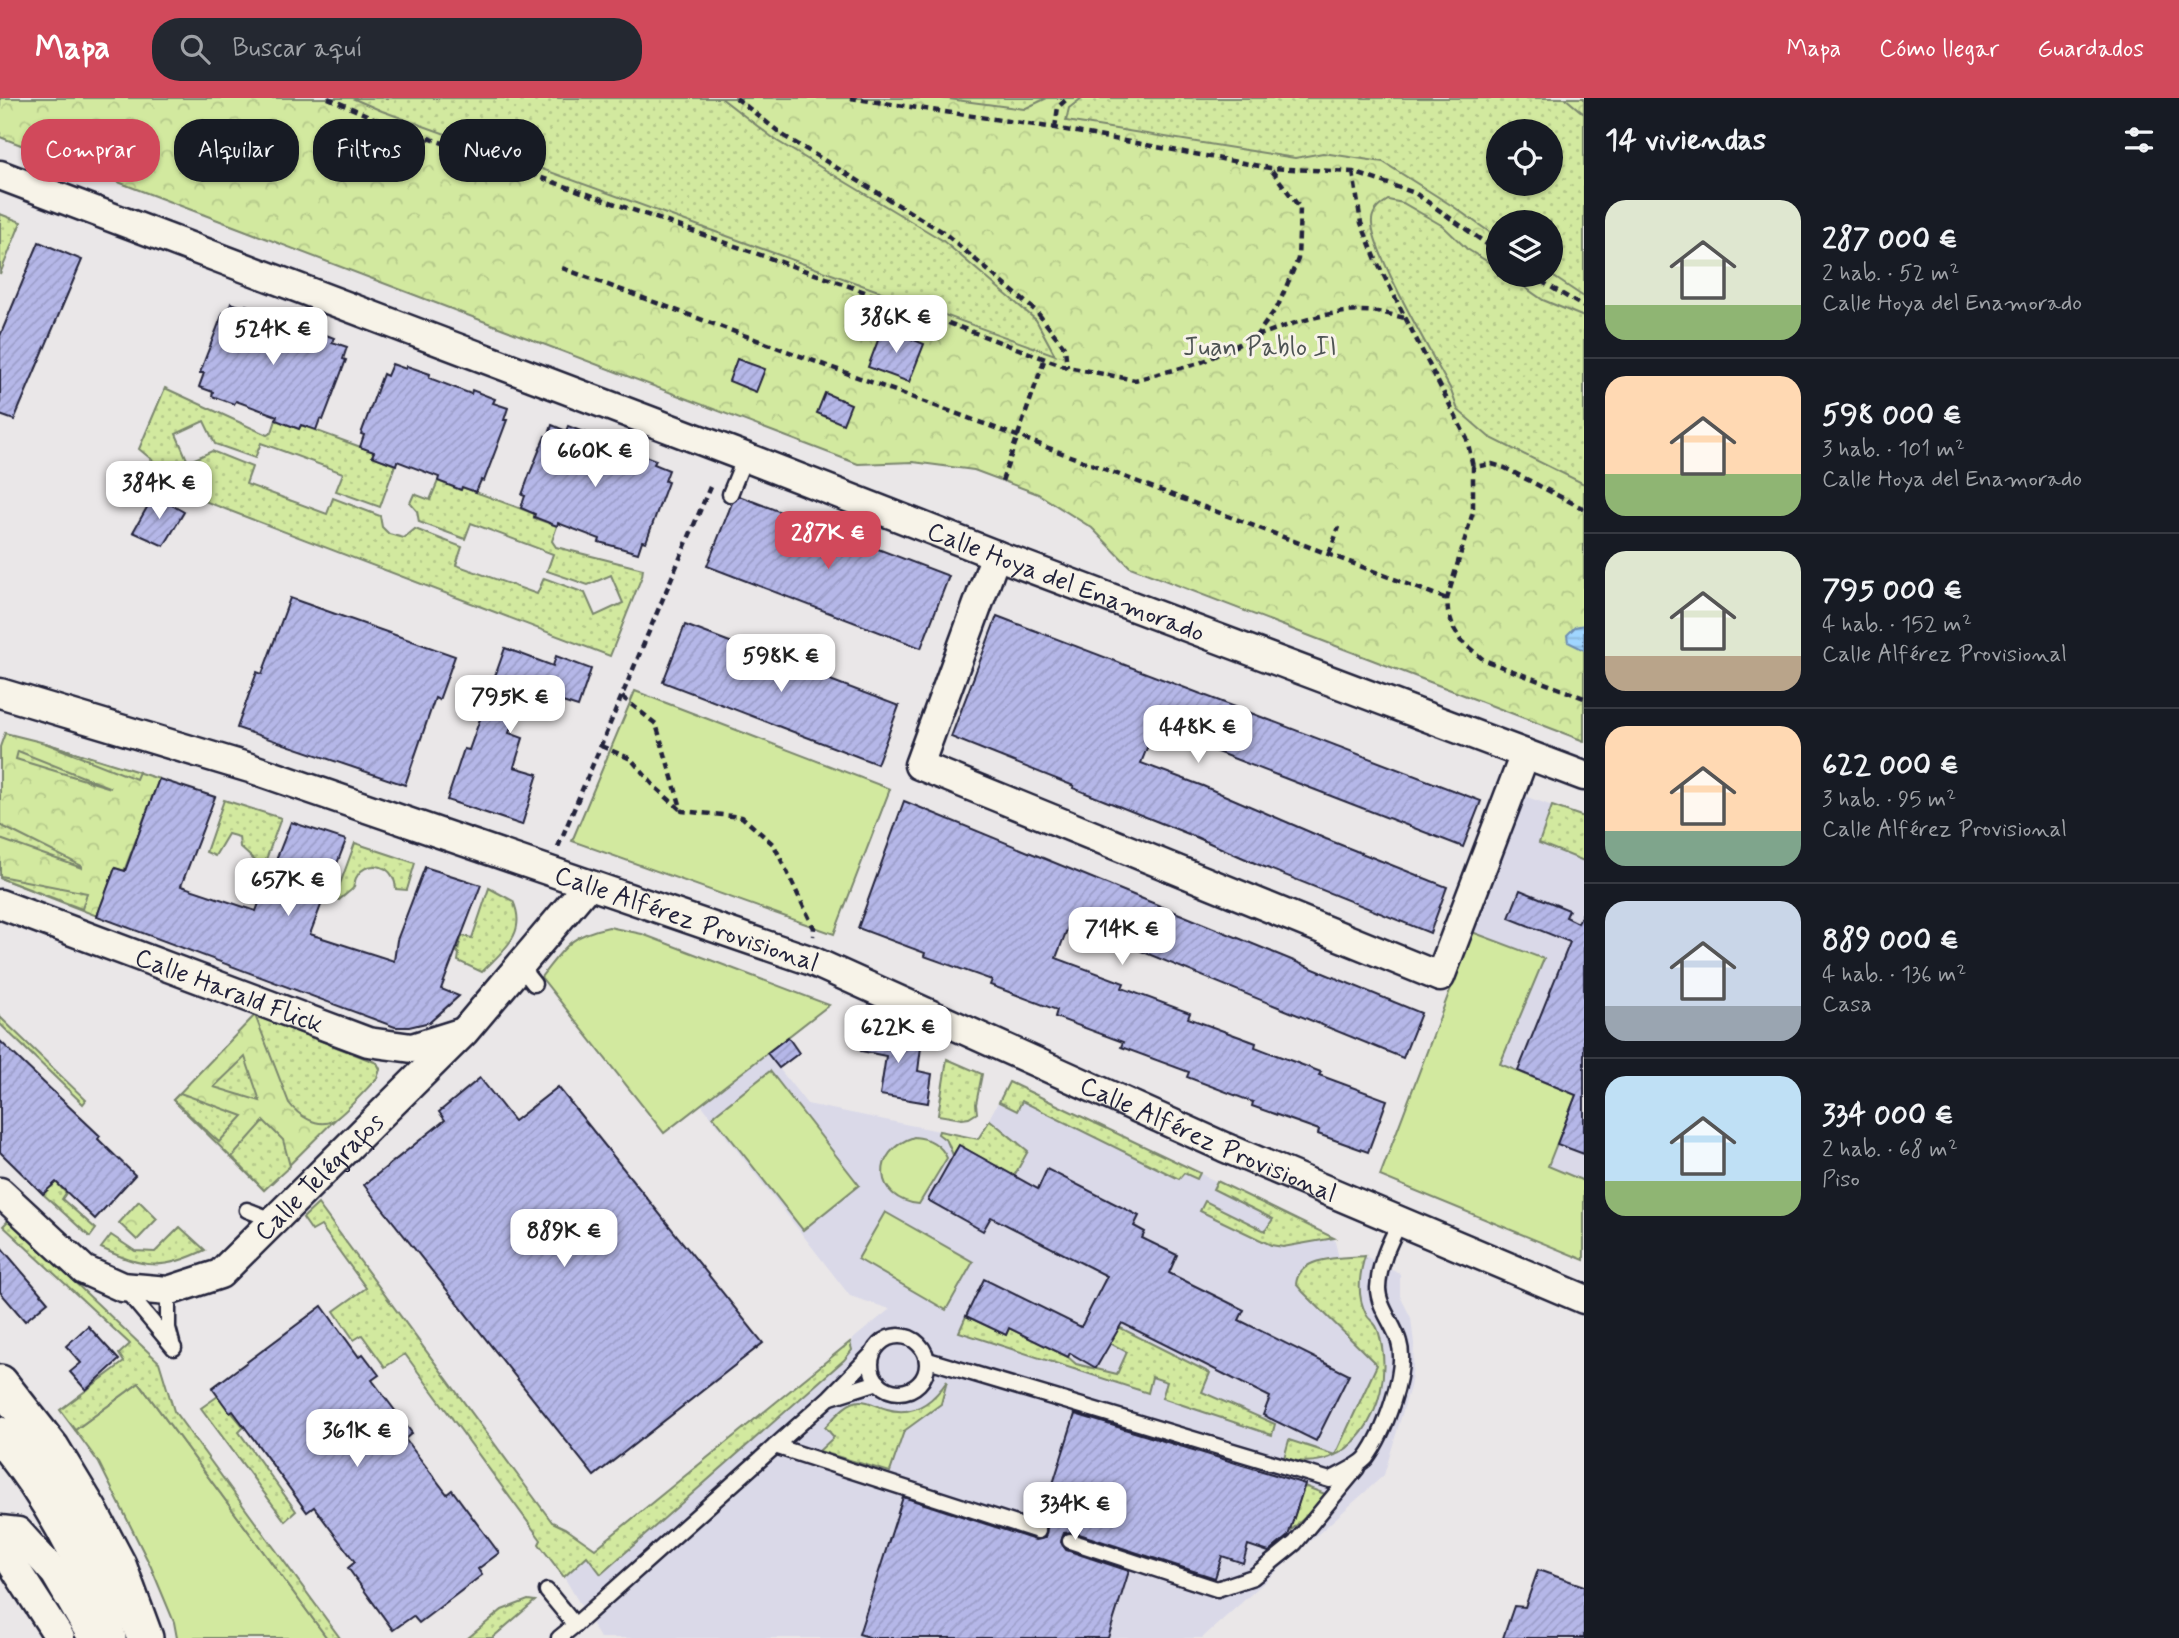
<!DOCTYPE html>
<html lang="es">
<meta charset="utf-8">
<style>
:root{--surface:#171b24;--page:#242831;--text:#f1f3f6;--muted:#9ea1a6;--line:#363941;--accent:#d1495b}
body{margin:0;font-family:Mynerve,sans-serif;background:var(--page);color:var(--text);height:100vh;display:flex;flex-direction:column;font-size:26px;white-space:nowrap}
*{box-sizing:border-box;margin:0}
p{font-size:23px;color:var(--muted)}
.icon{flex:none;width:38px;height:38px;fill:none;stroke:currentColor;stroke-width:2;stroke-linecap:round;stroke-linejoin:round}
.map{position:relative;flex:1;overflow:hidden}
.sheet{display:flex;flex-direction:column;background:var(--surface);width:595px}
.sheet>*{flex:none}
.hud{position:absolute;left:21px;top:21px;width:665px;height:63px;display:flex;gap:14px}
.controls{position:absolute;left:1486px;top:21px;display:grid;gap:14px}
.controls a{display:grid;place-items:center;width:77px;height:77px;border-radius:50%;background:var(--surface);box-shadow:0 2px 5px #0004;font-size:35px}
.price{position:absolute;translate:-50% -60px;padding:0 16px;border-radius:14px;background:#fff;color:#222;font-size:23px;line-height:46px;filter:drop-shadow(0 2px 4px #0008)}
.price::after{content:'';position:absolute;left:50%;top:42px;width:21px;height:16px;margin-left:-10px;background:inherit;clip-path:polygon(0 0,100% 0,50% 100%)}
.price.on{background:var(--accent);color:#fff}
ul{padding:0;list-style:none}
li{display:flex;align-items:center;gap:21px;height:175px;padding:0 21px}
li+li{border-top:2px solid var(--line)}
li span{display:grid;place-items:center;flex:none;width:196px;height:140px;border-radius:21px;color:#555}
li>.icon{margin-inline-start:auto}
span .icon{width:84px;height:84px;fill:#fffc;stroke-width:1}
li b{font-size:30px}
h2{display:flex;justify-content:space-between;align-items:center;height:84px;padding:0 21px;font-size:30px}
.pill{padding:0 24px;border-radius:28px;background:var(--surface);box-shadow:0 2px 5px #0004;font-size:24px;line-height:63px}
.pill.on{background:var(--accent);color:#fff}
header{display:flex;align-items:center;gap:42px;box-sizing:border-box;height:98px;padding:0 35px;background:var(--accent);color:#fff}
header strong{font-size:33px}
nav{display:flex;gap:38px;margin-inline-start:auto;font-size:24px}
.search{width:490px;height:63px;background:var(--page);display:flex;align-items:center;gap:18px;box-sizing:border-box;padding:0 24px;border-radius:28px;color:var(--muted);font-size:26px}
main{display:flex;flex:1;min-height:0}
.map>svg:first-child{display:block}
.built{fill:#dad9e8}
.grass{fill:#d2e99f;stroke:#7a866d;stroke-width:2}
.forest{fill:url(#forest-crowns);stroke:#7a866d;stroke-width:2;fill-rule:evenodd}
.garden{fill:url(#garden-dots);stroke:#7a866d;stroke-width:2;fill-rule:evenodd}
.water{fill:url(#water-rules);stroke:#6e8eb1;stroke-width:2}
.building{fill:url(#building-hatch);stroke:#22223b;stroke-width:2}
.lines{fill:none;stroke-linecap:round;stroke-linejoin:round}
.service-casing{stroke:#22223b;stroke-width:19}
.minor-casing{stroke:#22223b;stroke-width:33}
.tertiary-casing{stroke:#22223b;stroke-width:40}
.path{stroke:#22223b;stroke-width:4.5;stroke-dasharray:7 5;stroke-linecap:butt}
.service{stroke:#f7f3e8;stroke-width:14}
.minor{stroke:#f7f3e8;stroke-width:28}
.tertiary{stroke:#f7f3e8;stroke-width:35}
.labels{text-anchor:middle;stroke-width:6;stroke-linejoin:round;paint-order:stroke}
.park-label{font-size:26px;fill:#4e5454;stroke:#f7f3e8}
.street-label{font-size:26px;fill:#22223b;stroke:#f7f3e8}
</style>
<header>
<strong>Mapa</strong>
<div class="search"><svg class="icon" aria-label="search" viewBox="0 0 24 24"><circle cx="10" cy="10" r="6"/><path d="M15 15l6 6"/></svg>Buscar aquí</div>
<nav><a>Mapa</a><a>Cómo llegar</a><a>Guardados</a></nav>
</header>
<main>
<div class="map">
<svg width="1584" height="1540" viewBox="0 0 1584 1540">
<defs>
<pattern id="forest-crowns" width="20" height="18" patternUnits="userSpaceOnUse" patternTransform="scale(1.75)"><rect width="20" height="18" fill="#d2e99f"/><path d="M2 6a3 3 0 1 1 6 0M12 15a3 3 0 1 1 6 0" fill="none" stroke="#b4c88a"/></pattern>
<pattern id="garden-dots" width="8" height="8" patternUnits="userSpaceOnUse" patternTransform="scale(1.75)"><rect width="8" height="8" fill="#d2e99f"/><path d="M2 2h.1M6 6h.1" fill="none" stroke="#b4c88a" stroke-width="1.8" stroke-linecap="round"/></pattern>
<pattern id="water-rules" width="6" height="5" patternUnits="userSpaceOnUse" patternTransform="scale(1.75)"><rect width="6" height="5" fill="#a0d6ff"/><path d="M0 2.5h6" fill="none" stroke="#8ab7db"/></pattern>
<pattern id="building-hatch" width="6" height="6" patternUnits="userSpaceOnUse" patternTransform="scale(1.75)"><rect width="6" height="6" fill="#b5b7e8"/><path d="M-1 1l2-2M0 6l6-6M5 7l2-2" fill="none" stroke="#9b9dc8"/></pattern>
</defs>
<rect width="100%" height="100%" fill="#eae7e8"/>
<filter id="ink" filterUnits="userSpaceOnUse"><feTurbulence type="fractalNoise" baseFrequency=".0143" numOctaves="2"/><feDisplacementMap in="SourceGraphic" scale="14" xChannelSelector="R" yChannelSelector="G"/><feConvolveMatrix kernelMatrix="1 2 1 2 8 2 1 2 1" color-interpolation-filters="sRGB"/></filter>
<g filter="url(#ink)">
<!-- built -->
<g class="built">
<path d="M1524,698L1584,719V1083L1471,1036L1543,860L1472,834Z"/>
<path d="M767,955L807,1006L978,1041L1009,984L1334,1140L1339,1160L1365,1158L1400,1176V1198L1411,1220L1414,1246L1413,1268L1410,1289L1384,1377L1202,1540H600L564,1479L580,1463L890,1211L850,1198L701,1006Z"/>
</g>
<!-- grass -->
<g class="grass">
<path d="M635,593L890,691L834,836L572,743Z"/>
<path d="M609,829L642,836L829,907L664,1035L541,879C565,849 570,837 609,829Z"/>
<path d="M1472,834L1544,861L1500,966L1576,997L1548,1068L1584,1083V1162L1380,1078Z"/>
<path d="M770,973L859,1087L803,1132L713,1018Z"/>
<path d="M914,1039C929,1040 941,1047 947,1060L919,1106C873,1101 871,1053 914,1039Z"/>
<path d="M885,1114L973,1164L946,1212L858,1161Z"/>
<path d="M139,1285L327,1540H177L174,1524L151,1469L99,1365L75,1332Z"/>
</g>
<!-- forest -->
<g class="forest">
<path d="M0,0H1584V643L1130,469L1092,430L1038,396L974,372L913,364L858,366L0,39ZM1498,33H1550V86H1498ZM1498,124H1550V177H1498Z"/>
<path d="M5,635L45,645L159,681L124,773L115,770L97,818L0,780V649Z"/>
<path d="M255,917L377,965L380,971L377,980L264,1092L173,1002Z"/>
<path d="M139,1103L157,1121L137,1142L119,1125Z"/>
</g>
<!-- garden -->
<g class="garden">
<path d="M352,0H721L777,43L942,142L1036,222L1055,257L382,13Z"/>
<path d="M941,0H1047L1024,11Z"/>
<path d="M1082,0H1565L1584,16V199L1551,177L1550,124H1498V140L1454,109L1383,64L1323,55L1295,60L1066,23L1069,10ZM1498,33H1550V86H1498Z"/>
<path d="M1388,102L1403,105L1443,128L1467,151L1498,170V177H1507L1543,202L1584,219V386L1489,339L1458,312L1450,290C1434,260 1369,149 1372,122C1373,112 1380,107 1388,102Z"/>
<path d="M0,116L21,124L0,176Z"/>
<path d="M165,290L267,337L272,334L276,322L299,331L301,327L374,354L373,358L395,367L380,409L336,393L343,375L261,345L255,360L215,346L204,323L176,336L188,364L212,353L252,369L246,386L327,416L333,400L380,418L382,429L389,436L404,440L415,431L462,449L456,467L537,496L544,480L585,495L595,518L623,505L611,477L588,487L547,473L553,456L471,425L465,441L419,424L417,413L410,405L414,396L430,402L438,383L460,392L462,389L535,416L534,420L557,428L552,443L556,449L643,471L642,478L610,558L199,401L139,351Z"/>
<path d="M45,645L139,674L136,681Z"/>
<path d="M18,653L111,690L16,661Z"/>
<path d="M224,702L281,720L263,770L240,749L239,739L228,736L215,758L206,754Z"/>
<path d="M1552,708L1584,719V763L1539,745Z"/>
<path d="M0,727L82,768V770L0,741Z"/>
<path d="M355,745L415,765L407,792L396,791C395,782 393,776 386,771C375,765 362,768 356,780C354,784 356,786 353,790C350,794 343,798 339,802L325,797L327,792L337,794Z"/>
<path d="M0,778L87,795L82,811L0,780Z"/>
<path d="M489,790L513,803C528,836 503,852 482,874L458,863L459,856L457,854L462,838L472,840Z"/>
<path d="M255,917L377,965L380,971L377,980C366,991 344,1017 332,1023C317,1031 297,1016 289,1005Z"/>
<path d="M0,919L86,1002L83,1006L0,926Z"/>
<path d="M245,959L260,1003L214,989Z"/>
<path d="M947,961L982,976L976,1006L977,1015L969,1020L962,1021L938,1017Z"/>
<path d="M1009,984L1200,1075L1197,1081L1184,1075L1179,1081L1022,1003L1017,1013L999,1004Z"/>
<path d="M180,995L243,1018L219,1044L173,1002Z"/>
<path d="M990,1022L1028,1053L1014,1078L959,1047L953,1057L947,1043L938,1036L939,1033L978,1041Z"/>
<path d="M264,1023L283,1042L290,1068L264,1092L232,1059Z"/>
<path d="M1217,1083L1334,1140L1283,1149L1271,1147L1200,1113L1205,1103L1265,1133L1273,1121L1213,1091Z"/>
<path d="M56,1084L66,1095L62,1101L96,1131L90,1139L43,1096Z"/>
<path d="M318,1106L552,1424L565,1430L595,1451L850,1244L852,1252L844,1262L601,1476L587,1458L564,1479L539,1446L541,1442L405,1256L385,1269L362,1237L354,1242L334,1213L366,1190L321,1128L312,1133L303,1120Z"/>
<path d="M9,1122L159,1264L174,1313L340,1540H327L139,1285L75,1332L60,1312L124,1264L119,1256L130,1246L3,1128Z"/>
<path d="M180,1129L205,1152C162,1173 144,1170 101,1150L111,1137L135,1153L155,1154Z"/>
<path d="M1365,1158C1359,1177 1356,1197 1366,1216C1368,1221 1373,1223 1376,1228C1379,1233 1381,1243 1382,1249C1392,1307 1352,1381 1284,1360L1289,1342L1335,1357L1377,1267L1303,1194L1296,1186C1299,1157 1343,1160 1365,1158Z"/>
<path d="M966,1218L1006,1237L1009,1230L1068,1259L1076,1266L1117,1276L1127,1254L1091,1235L1099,1219L1210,1275L1202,1294L1275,1326L1272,1337L1162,1300L1167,1284L1152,1279L1148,1295L959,1234Z"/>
<path d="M947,1283L941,1306L904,1333L890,1374L819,1353L834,1339L825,1329C834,1320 847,1303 860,1303C870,1303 878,1309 887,1311C914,1319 933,1304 947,1283Z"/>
<path d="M218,1298L244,1329L239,1334L296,1413L285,1423L201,1310Z"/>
<path d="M1304,1388L1325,1396L1311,1414L1289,1434Z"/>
<path d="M528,1502L535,1503L492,1540H468L502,1512Z"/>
</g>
<!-- water -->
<path class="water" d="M1584,527V552L1568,544L1567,537L1575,529Z"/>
<!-- building -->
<g class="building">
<path d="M39,144L82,162L14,322L0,317V238Z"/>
<path d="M231,205L245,210L246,207L269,215L268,219L309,235L311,231L334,240L332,244L347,249L343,261L346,262L338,283L323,322L320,321L316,332L301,327L299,331L276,322L277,318L236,303L234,306L212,298L213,294L199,289L204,275H200L205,261L223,215L227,217Z"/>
<path d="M883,229L924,246L909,284L868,269Z"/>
<path d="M737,261L765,271L756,294L729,283Z"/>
<path d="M392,266L406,271L407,268L430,276L429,280L471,296L472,292L495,301L493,305L508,310L504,322H507L484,383L481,382L476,394L462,389L461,392L438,383L439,379L397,363L396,367L372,358L374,354L360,349L364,337L361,336L383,276L387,278Z"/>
<path d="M825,295L851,306L843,326L817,315Z"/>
<path d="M552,327L566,333L568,328L591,337L589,341L631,357L632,353L656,362L654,366L669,372L665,383L668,384L646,444L642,443L638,455L599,444L600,441L558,425L557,428L534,419L535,416L521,410L525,398L522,397L530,375L545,338L548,339Z"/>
<path d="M154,397L184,414L164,448L133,434Z"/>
<path d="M739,398L949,478L921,550L707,468L732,405Z"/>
<path d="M290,500L455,558L439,602L435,600L405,687L237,630L257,574L262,576Z"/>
<path d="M997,518L1481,703L1463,749L1155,630L1141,665L1203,688L1326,741L1447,789L1430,835L1257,766L1196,739L1073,690L1074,688L951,639Z"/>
<path d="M685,527L899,608L877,666L663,584Z"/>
<path d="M505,550L553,568L556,558L591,571L578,609L525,592L509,635L523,640L514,669L538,676L522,727L447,702L464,651L469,652Z"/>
<path d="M159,681L215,699L181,788L256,813L291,724L346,742L310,836L394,863L397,842L425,769L481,787L441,891L459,898L430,924L409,929H395L97,818L115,770L125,773Z"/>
<path d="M904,703L1421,915L1403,960L1070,824L1056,860L1124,885L1122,890L1190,915L1188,920L1256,945L1255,949L1321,974L1319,977L1387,1002L1368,1054L1318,1036L1319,1032L1252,1008L1253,1004L1187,979L1189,974L1121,949L1123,944L1055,919L1057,912L990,887L992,882L924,858L925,855L858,830Z"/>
<path d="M1520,792L1569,812L1566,819L1578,825L1584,812V1056L1557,1046L1576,997L1518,973L1570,844L1509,820Z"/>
<path d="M867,924L921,949L918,973L932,976L928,1005L880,997L886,958L861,953Z"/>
<path d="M788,939L799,955L779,970L767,955Z"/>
<path d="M0,943L100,1038L98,1041L135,1077L95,1121L56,1084L43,1096L0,1054Z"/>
<path d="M480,980L514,1023L558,989L763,1245L594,1378L364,1087L445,1022L439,1014Z"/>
<path d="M959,1047L1038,1091L1047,1071L1139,1118L1134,1128L1145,1134L1142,1140L1177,1157L1169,1175L1244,1212L1239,1222L1349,1277L1316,1343L1263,1317L1270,1299L1122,1225L1096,1270L1070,1255L1068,1259L1009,1230L1006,1237L966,1218L984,1181L1081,1229L1107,1178L991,1119L983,1133L928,1102Z"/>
<path d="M0,1148L48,1204L25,1223L0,1194Z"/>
<path d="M322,1208L359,1259L363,1256L379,1277L372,1282L412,1335L405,1341L447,1396L452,1392L499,1455L478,1471L482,1477L419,1525L413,1518L393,1532L348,1470L355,1464L314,1409L307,1414L233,1313L230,1315L212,1290Z"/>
<path d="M88,1228L119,1262L86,1292L70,1274L81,1265L66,1248Z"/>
<path d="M1075,1316L1305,1386L1288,1438L1269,1454L1248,1447L1243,1465L1222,1458L1215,1480L1073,1434L1064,1435L1061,1444L1066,1452L1129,1473L1108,1540H872L859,1536L903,1399L1035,1442L1045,1440L1047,1430L1041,1424Z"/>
<path d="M1538,1472L1584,1488V1540H1503L1514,1508L1525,1509Z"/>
</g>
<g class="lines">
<defs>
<g id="service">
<path d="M730,396L745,359"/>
<path d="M519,867L534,886"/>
<path d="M247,1112L273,1122"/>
<path d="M123,1189L174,1250"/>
<path d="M168,1193V1230L172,1245"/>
<circle cx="899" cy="1266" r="28"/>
<path d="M928,1262L1330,1382C1340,1376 1358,1369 1366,1360C1384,1336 1408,1273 1399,1244C1394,1226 1378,1209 1378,1190C1379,1166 1389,1145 1400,1124"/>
<path d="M831,1299L878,1284"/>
<path d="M775,1348L1038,1433"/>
<path d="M1070,1443L1217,1491L1253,1479L1295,1445L1357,1370"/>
<path d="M547,1493L575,1527L559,1540"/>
<path d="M575,1527L830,1299L872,1256"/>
</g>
<g id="minor">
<path id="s1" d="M0,77L745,359L996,457L1584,678"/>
<path d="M996,457L919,667L1440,879L1525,656"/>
<path id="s2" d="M0,595L250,670L812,863L1224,1049L1584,1201"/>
<path id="s3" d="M0,806L368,944L412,950L460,935"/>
<path id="s4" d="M0,1094L84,1172L122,1189L168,1193L220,1176L464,934L587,788"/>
<path d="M0,1432L18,1434L55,1475L93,1540"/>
<path d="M0,1447L60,1540"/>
</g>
<g id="tertiary">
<path d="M0,1285L52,1351L89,1412L118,1467L145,1540"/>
<path d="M0,1337C37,1382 70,1435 92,1489C99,1505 103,1523 108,1540"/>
</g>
</defs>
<!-- service casing -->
<use href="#service" class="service-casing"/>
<!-- minor casing -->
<use href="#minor" class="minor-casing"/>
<!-- tertiary casing -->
<use href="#tertiary" class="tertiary-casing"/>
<!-- path -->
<g class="path">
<path d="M328,0L383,24L846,187L1067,269L1135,282L1200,265L1256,238L1278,208L1298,161L1300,110L1270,70"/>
<path d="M736,0L784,38L943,134L1037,214L1065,250L1067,269"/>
<path d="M850,0L1055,30L1270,70L1353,74L1415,95L1498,154"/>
<path d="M1055,30L1058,9L1068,0"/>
<path d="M1353,74L1361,125L1377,164L1467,341L1473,369"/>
<path d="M562,170L1017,338L1447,501"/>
<path d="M1531,177L1584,209"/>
<path d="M1257,238C1293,225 1338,209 1377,214C1386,215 1396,218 1405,220"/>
<path d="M1002,383L1045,260"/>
<path d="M1584,411L1505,370L1492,366L1473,369V414L1447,501L1448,513L1454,531L1461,543L1484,562L1584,600"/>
<path d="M1329,456L1339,429"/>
<path d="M622,599L656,626L682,713L742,719L774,747L814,830L813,838"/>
<path d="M601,648L631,661L655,689L682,713"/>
<path d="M558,749L710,389"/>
</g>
<!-- service -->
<use href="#service" class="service"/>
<!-- minor -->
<use href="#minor" class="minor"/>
<!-- tertiary -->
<use href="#tertiary" class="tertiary"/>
</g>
</g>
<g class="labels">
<!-- park labels -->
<g class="park-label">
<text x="1260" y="257">Juan Pablo II</text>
</g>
<!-- street labels -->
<g class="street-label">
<text dy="9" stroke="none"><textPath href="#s1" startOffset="1141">Calle Hoya del Enamorado</textPath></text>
<text dy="9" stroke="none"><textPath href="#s2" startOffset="723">Calle Alférez Provisional</textPath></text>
<text dy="9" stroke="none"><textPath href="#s3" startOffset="245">Calle Harald Flick</textPath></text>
<text dy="9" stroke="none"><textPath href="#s2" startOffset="1290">Calle Alférez Provisional</textPath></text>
<text dy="9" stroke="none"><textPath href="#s4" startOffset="396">Calle Telégrafos</textPath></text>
</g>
</g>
</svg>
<div class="controls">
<a><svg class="icon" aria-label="locate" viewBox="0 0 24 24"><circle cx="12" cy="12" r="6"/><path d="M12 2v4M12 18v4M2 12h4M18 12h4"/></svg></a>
<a><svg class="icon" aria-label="layers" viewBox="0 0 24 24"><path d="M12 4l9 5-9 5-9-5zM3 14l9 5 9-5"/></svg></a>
</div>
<b class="price" style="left:896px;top:257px">386K €</b>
<b class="price" style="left:273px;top:269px">524K €</b>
<b class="price" style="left:595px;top:391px">660K €</b>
<b class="price" style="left:159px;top:423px">384K €</b>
<b class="price on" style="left:828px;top:473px">287K €</b>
<b class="price" style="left:781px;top:596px">598K €</b>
<b class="price" style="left:510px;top:637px">795K €</b>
<b class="price" style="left:1198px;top:667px">448K €</b>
<b class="price" style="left:288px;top:820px">657K €</b>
<b class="price" style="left:1122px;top:869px">714K €</b>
<b class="price" style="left:898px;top:967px">622K €</b>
<b class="price" style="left:564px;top:1171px">889K €</b>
<b class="price" style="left:357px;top:1371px">361K €</b>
<b class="price" style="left:1075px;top:1444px">334K €</b>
<div class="hud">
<a class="pill on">Comprar</a>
<a class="pill">Alquilar</a>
<a class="pill">Filtros</a>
<a class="pill">Nuevo</a>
</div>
</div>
<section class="sheet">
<h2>14 viviendas<svg class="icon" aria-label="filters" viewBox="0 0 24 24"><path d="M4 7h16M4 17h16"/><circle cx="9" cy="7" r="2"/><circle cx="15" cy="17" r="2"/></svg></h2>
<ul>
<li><span style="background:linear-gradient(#dfe7d0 75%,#8fb573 0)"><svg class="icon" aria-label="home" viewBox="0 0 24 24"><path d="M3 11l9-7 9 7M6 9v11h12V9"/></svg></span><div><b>287 000 €</b><p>2 hab. · 52 m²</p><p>Calle Hoya del Enamorado</p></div></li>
<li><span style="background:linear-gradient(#ffd9b3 70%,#8fb573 0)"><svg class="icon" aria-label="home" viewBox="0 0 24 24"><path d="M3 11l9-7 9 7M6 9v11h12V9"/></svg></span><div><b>598 000 €</b><p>3 hab. · 101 m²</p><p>Calle Hoya del Enamorado</p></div></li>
<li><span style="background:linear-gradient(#dfe7d0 75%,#b9a48a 0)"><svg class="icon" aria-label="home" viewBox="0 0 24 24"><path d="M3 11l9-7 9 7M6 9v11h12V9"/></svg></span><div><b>795 000 €</b><p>4 hab. · 152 m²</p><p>Calle Alférez Provisional</p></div></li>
<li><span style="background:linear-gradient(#ffd9b3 75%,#7fa58c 0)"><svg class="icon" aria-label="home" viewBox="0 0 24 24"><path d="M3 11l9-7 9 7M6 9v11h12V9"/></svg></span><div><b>622 000 €</b><p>3 hab. · 95 m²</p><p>Calle Alférez Provisional</p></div></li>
<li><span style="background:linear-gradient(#c9d6e8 75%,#9aa5b1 0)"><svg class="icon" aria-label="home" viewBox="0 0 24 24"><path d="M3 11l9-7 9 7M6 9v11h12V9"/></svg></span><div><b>889 000 €</b><p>4 hab. · 136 m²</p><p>Casa</p></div></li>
<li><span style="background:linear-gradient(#bfe0f5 75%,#8fb573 0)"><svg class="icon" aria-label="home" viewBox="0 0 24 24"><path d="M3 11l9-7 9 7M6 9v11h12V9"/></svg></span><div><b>334 000 €</b><p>2 hab. · 68 m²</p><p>Piso</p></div></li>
</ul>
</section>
</main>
